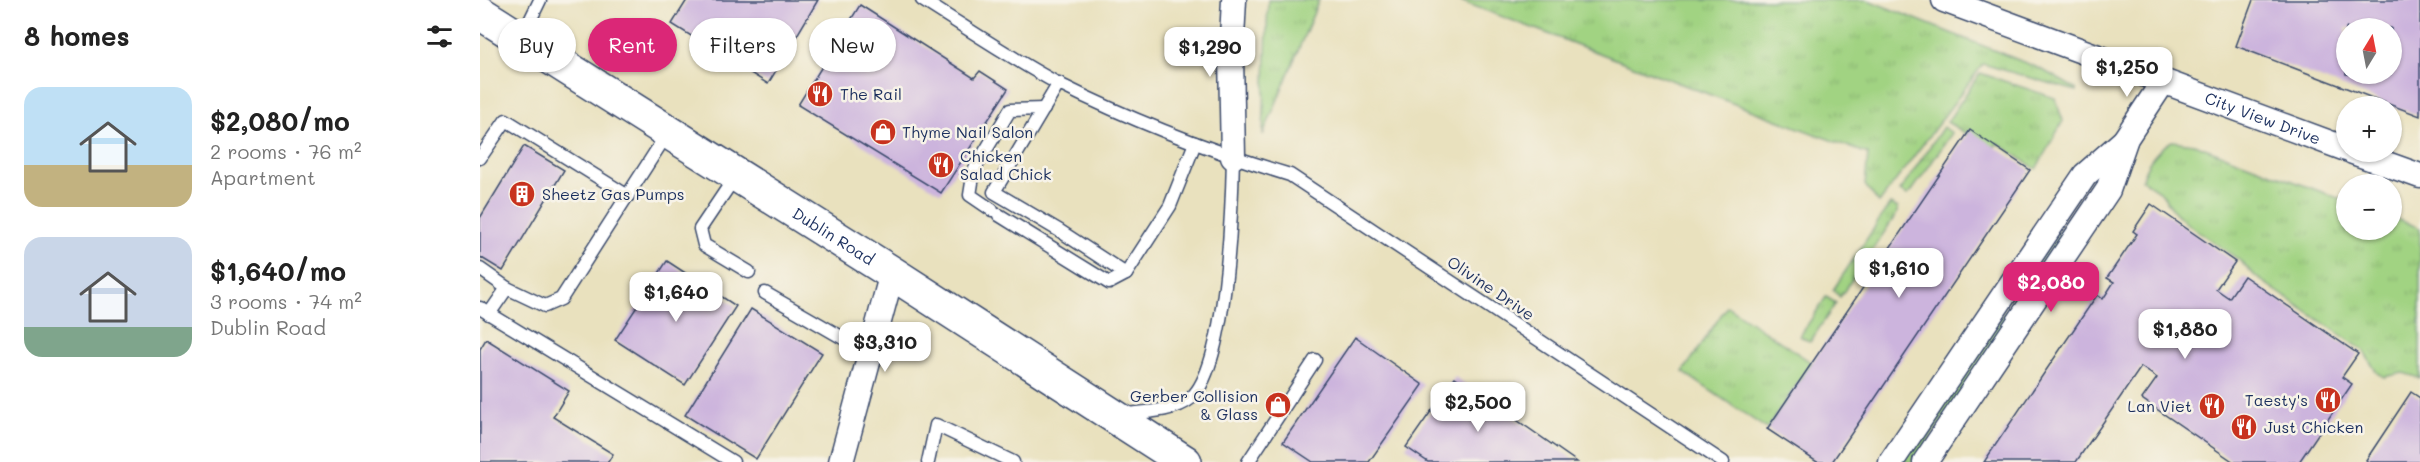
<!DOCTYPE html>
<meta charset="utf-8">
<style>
:root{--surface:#fff;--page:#f2f2f2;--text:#222;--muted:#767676;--accent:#db2777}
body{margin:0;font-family:Mali,sans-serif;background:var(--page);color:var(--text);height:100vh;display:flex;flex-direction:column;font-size:22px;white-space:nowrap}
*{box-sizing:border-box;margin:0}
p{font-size:20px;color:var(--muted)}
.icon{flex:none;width:33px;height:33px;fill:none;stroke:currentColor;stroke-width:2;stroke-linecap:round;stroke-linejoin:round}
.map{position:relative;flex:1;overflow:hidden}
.drawer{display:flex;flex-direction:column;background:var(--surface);width:480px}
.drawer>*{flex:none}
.guide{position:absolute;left:18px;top:18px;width:570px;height:54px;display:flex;gap:12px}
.needle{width:39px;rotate:10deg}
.buttons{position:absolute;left:1856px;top:18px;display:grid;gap:12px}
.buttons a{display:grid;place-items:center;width:66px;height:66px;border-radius:50%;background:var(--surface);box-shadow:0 2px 4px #0004;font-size:30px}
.price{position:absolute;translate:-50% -51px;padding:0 14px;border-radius:12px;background:#fff;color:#222;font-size:20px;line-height:39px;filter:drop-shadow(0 2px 3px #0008)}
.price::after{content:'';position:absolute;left:50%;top:36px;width:18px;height:14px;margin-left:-9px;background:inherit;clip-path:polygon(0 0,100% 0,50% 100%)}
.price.current{background:var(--accent);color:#fff}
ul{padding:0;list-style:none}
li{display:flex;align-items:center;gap:18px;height:150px;padding:0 24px}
li span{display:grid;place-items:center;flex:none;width:168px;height:120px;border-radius:18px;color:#555}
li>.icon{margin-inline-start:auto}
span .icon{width:72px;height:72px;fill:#fffc;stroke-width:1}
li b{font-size:26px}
h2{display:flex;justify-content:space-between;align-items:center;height:72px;padding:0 24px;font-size:26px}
.tag{padding:0 21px;border-radius:27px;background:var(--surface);box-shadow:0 2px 4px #0004;font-size:21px;line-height:54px}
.tag.current{background:var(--accent);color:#fff}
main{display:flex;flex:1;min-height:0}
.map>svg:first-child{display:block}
.grass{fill:url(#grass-tufts);stroke:#5e8170;stroke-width:1.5}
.building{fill:#ccb4dd;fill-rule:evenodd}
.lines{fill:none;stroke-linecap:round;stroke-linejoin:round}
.lane-casing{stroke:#3a4a6c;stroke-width:15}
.street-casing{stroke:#3a4a6c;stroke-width:27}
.primary-casing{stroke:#3a4a6c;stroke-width:36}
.lane{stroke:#fff;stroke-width:12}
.street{stroke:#fff;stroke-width:24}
.primary{stroke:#fff;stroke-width:33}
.labels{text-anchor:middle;stroke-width:5;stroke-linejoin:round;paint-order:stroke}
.poi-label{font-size:16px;fill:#1b2f5e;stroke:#f7f3e8;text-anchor:start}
.street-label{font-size:16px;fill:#1b2f5e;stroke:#f7f3e8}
</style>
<main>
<section class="drawer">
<h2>8 homes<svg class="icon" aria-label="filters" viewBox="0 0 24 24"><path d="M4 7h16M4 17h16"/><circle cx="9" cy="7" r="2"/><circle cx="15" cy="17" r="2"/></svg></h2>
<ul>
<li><span style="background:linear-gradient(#bfe0f5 65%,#c2b280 0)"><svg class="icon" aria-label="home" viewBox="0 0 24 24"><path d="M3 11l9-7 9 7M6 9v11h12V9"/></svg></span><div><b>$2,080/mo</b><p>2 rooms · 76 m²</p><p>Apartment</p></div></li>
<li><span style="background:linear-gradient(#c9d6e8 75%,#7fa58c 0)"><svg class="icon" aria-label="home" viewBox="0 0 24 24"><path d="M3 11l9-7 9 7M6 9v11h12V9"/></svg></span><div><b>$1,640/mo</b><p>3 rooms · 74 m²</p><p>Dublin Road</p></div></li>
</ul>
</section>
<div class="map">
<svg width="1940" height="462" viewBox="0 0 1940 462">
<defs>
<pattern id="grass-tufts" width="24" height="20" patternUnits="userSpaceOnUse" patternTransform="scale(1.5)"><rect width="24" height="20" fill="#a1d382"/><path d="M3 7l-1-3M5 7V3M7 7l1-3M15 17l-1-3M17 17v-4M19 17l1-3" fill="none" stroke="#8ab573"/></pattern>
</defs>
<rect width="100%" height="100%" fill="#f7f3e8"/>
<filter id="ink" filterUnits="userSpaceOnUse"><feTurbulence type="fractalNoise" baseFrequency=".0167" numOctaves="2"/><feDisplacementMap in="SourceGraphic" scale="12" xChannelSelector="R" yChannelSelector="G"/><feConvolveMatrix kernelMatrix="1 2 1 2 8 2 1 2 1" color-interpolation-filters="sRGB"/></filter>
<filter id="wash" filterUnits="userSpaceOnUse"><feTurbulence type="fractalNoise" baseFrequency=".008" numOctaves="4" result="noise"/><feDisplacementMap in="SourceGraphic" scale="24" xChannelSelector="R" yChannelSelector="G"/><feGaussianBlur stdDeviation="1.35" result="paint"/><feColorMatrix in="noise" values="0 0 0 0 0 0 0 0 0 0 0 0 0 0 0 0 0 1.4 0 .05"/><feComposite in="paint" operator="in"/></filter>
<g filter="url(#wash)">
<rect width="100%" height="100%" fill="#e9e1be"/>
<!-- grass -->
<g class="grass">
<path d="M788,0H839L783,135Z"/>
<path d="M978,0H1388L1561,69L1596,89V91L1503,64L1399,203L1385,185L1388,154Z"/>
<path d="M1500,73L1575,98L1583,121L1556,169L1518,143L1512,149L1467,122Z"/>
<path d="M1463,127L1472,133L1432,191L1427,195L1420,191Z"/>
<path d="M1692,141L1714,144L1866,201V230H1911V217L1940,228V378L1923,373L1904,377L1897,373L1883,350L1776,277L1759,260L1705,222L1693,210L1682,193L1662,180C1665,164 1678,149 1692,141Z"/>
<path d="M1612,185L1616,187L1557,274L1552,270Z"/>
<path d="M1410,204L1418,208V212L1360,297L1353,290Z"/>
<path d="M1346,297L1356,303L1330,342L1320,336Z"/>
<path d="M1534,298L1541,302L1434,462H1421Z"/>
<path d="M1247,306L1332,363L1287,429L1203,372Z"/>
</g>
<g id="blocks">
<!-- building -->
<g class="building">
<path d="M207,0H338L288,84L192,24Z"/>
<path d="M1773,0H1940V116L1756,46ZM1866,28H1911V74H1866Z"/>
<path d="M380,5L494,78L500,71L528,89L461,193L318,105Z"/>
<path d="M1490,130L1550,170L1352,462H1337L1287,429Z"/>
<path d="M44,146L84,170L23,271L0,257V218Z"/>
<path d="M1671,204L1755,262L1736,289L1749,298L1764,276L1878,354L1862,377L1872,384L1819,462H1754L1662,399L1677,378L1661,367L1596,462H1504L1617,295L1623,299L1634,282L1627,278L1657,234L1653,231Z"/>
<path d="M187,261L256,306L205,385L135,340Z"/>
<path d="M271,309L342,353L276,459L205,415Z"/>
<path d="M875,337L943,385L889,462H833L803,442Z"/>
<path d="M6,339L89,391L73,417L133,454L128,462H0V349Z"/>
<path d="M975,377L1097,462H948L926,447Z"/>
<path d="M1931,392L1940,398V462H1888L1886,460Z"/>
</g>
</g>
</g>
<g filter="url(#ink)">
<use href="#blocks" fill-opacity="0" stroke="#3a4a6c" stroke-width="1.5"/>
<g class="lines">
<defs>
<g id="lane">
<path d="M442,0C487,28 532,59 579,84C653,121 731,151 810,175L1243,462"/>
<path d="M42,37L60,0"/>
<path d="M579,83L514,192L580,231L646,274"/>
<path d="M0,158L26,120L148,196"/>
<path d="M255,177L220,229L224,245L269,272"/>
<path d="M512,210L490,195L494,170L530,110L564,109"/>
<path d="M519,215L629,283L646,274L690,206L715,143"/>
<path d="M0,269L27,288"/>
<path d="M285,293L389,353"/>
<path d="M0,308L253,462"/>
<path d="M9,314L27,288L65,306L81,299L187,134"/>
<path d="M645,414C665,412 694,412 711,398C747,365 752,208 753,157"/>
<path d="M448,462L456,425L533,462"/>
<path d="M768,462L835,360"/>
</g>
<g id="street">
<path id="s1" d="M1464,0L1866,149"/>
<path d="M1873,152L1940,176"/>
<path d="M753,157L751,57L754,0"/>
<path d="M361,462L412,273"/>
<path d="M1411,462L1605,175L1645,140"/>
<path d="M1445,462L1628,190L1646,138L1683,82"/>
</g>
<g id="primary">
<path id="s2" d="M0,13L412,273L705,462"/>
</g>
</defs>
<!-- lane casing -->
<use href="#lane" class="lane-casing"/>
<!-- street casing -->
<use href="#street" class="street-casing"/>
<!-- primary casing -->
<use href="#primary" class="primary-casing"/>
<!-- lane -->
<use href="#lane" class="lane"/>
<!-- street -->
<use href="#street" class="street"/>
<!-- primary -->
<use href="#primary" class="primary"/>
</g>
</g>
<!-- icons -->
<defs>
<symbol id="restaurant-disc" viewBox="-11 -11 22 22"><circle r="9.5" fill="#c8321e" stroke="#f7f3e8"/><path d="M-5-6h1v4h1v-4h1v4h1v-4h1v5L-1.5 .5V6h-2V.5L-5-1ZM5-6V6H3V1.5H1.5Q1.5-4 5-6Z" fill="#fff"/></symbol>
<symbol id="shop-disc" viewBox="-11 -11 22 22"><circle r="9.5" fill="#c8321e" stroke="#f7f3e8"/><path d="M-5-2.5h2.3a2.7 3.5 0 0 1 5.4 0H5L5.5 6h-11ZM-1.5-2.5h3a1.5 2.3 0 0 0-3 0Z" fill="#fff"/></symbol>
<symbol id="building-disc" viewBox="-11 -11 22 22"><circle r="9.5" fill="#c8321e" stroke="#f7f3e8"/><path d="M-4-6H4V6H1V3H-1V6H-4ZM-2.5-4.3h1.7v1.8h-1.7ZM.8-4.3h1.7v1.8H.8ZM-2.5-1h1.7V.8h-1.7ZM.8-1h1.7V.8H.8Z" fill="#fff"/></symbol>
</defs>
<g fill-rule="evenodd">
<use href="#restaurant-disc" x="325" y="79" width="30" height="30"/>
<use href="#shop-disc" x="388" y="117" width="30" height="30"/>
<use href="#restaurant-disc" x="446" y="150" width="30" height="30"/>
<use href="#building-disc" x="27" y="179" width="30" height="30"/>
<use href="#restaurant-disc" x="1833" y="385" width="30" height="30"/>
<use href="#shop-disc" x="783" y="390" width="30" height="30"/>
<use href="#restaurant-disc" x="1717" y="391" width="30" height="30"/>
<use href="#restaurant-disc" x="1749" y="412" width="30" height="30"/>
</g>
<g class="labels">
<!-- poi labels -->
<g class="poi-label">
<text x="360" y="100">The Rail</text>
<text x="422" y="138">Thyme Nail Salon</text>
<text x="480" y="162">Chicken<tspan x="480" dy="18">Salad Chick</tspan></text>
<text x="62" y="200">Sheetz Gas Pumps</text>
<text x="778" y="402" text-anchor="end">Gerber Collision<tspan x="778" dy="18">&amp; Glass</tspan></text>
<text x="1828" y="406" text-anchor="end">Taesty's</text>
<text x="1712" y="412" text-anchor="end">Lan Viet</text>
<text x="1784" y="433">Just Chicken</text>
</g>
<!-- street labels -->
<g class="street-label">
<text dy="6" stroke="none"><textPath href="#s1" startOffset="340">City View Drive</textPath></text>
<text dy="6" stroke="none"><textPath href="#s2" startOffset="418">Dublin Road</textPath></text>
<text transform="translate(1011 288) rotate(34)" y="6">Olivine Drive</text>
</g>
</g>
</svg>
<div class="buttons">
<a><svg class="needle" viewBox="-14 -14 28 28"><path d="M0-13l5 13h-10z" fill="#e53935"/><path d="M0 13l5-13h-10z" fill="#767676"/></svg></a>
<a>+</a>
<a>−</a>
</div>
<b class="price" style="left:730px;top:78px">$1,290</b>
<b class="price" style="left:1647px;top:98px">$1,250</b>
<b class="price" style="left:1419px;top:299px">$1,610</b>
<b class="price current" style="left:1571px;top:313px">$2,080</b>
<b class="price" style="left:196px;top:323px">$1,640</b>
<b class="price" style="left:1705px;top:360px">$1,880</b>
<b class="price" style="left:405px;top:373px">$3,310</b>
<b class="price" style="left:998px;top:433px">$2,500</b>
<div class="guide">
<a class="tag">Buy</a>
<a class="tag current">Rent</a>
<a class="tag">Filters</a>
<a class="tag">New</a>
</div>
</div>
</main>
